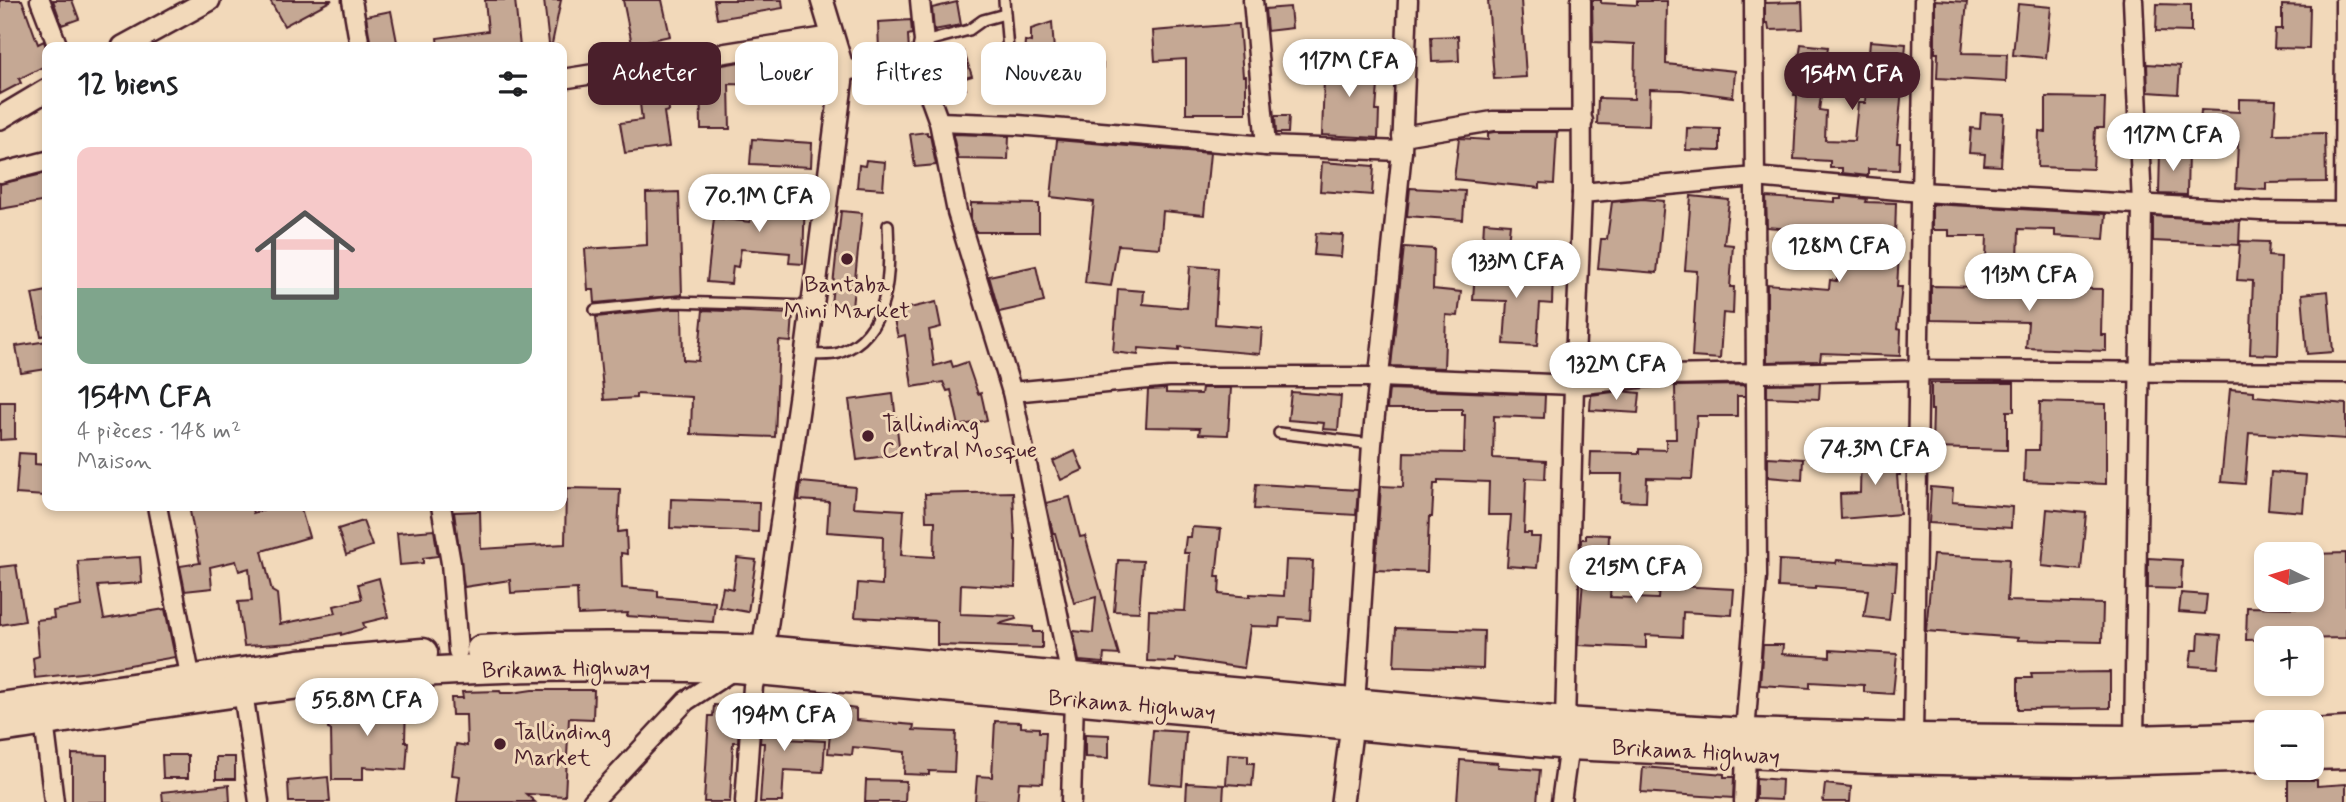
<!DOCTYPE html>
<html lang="fr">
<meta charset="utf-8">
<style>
:root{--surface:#fff;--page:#f2f2f2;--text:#202124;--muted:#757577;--accent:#4a1f2b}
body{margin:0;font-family:Mynerve,sans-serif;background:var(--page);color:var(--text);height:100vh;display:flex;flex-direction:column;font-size:26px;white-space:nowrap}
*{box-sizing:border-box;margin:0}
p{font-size:23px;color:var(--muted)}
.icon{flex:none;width:38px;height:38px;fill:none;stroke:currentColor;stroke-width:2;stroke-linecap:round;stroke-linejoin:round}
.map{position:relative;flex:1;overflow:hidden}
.side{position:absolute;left:42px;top:42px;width:525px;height:469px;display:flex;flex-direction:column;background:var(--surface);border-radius:14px;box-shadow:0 4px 10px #0003}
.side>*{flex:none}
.hud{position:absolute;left:588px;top:42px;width:665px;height:63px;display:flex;gap:14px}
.needle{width:46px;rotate:275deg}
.fabs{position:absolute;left:2254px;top:542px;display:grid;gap:14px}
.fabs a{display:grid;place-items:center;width:70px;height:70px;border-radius:14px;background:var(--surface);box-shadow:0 4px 10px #0003;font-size:35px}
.price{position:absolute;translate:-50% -60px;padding:0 16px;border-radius:24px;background:#fff;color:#222;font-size:23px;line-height:46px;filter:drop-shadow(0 2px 4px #0008)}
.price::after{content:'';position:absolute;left:50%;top:42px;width:21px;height:16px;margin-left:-10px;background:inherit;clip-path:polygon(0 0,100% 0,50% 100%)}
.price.current{background:var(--accent);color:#fff}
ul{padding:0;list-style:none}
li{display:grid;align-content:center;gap:14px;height:371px;padding:0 35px}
li span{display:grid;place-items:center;height:217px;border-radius:14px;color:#555}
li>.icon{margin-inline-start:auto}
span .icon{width:126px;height:126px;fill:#fffc;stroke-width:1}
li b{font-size:30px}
h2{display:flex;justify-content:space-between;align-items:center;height:84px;padding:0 35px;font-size:30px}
.tag{padding:0 24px;border-radius:14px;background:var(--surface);box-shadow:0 4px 10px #0003;font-size:24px;line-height:63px}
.tag.current{background:var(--accent);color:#fff}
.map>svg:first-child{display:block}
.building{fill:#c5a894;stroke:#4a1f2b;stroke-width:2}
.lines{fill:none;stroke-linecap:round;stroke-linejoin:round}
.service-casing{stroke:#4a1f2b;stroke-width:14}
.minor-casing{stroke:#4a1f2b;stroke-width:23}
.tertiary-casing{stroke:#4a1f2b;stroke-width:26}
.trunk-casing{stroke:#4a1f2b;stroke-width:33}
.service{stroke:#f2d9ba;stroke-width:9}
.minor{stroke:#f2d9ba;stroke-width:18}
.tertiary{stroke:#f2d9ba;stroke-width:21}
.trunk{stroke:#f2d9ba;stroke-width:28}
.poi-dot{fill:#4a1f2b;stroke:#f2d9ba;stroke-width:2.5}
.labels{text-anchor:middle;stroke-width:6;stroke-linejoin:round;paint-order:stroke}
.poi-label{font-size:23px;fill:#4a1f2b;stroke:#f2d9ba;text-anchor:start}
.street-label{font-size:23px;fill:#4a1f2b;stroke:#f2d9ba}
</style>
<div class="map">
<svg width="2346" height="802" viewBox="0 0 2346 802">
<rect width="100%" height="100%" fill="#f2d9ba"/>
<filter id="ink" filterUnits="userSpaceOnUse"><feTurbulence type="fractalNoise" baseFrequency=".0143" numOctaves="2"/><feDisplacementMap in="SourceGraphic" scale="14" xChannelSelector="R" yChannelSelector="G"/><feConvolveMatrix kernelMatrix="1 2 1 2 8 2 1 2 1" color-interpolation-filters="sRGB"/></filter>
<g filter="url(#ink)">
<!-- building -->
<g class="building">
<path d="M0,0H22L38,44L44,41L47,51V65L19,79L21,83L0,94Z"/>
<path d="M53,0H72L79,19L62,25Z"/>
<path d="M270,0H332L284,26Z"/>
<path d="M485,0H515L520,47H438L437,38L488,31Z"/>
<path d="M544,0H561L552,44H549Z"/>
<path d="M623,0H662L670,36L632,44Z"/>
<path d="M714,0H782L783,8L717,19Z"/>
<path d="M1488,0H1521L1526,77L1494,79Z"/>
<path d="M1592,0H1601V3L1637,5V1H1667L1666,64L1735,71L1733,97L1682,90L1650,89L1649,126L1597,124L1598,98L1634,99L1635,44L1593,42Z"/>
<path d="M1935,0L1967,2L1962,53L2007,54L2006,82L1937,78L1938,53H1935Z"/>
<path d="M957,2L961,25L934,30L932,8Z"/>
<path d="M1802,2L1803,29L1769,30L1768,23H1765V3Z"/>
<path d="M2018,4L2051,7L2046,58L2013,55Z"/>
<path d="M2157,4L2191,5V32L2156,31Z"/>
<path d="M2282,5L2310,6L2309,49L2274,48L2275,29H2282Z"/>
<path d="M1290,7L1292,28L1267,31L1265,9Z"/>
<path d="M391,11L398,47H371L366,16Z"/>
<path d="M911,20L912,34L908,35L909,51L879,52L878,22Z"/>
<path d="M1052,22L1054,51L1085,53L1084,63L1103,64L1102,83L1079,81V85L1022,79L1025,41L1031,42V29Z"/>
<path d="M1239,24L1243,76H1246V113H1186V59L1155,61L1153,31Z"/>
<path d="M1458,36L1459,61L1432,62L1431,37Z"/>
<path d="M1870,41L1906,44L1897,143H1900L1899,170L1868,169V176L1842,173V168H1830V161L1794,159L1797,95H1794L1801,44L1828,47L1819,110L1826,111L1825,140L1854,141L1858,103H1865Z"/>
<path d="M1331,50L1363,52L1360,79H1368V84L1378,85L1376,111H1379L1378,138L1322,135L1324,79H1329Z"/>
<path d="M964,52L972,76L962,79L966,89L942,96L931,63Z"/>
<path d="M751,60L818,61L817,87L729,84L730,129H701L700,69Z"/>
<path d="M2147,64L2180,66L2178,94L2148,92Z"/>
<path d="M662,75L663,85L667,84L669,111L664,112L669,147L625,153L620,123L642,120L637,79Z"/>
<path d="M2046,97L2105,98L2104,128H2095L2093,169L2038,167L2039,131L2046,132Z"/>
<path d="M2239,99L2276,100L2274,134L2325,133L2326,182L2266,183V190L2236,188L2238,142L2199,140L2201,110L2239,112Z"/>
<path d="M1981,113L2004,114L2001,166L1984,165L1985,154L1969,153L1971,128L1980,129Z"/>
<path d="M1275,116H1289L1288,133H1276Z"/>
<path d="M1687,128L1720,129V151L1686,150Z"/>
<path d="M927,132V135H930L936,165L915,167L910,134Z"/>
<path d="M1494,132H1557L1554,184L1540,183V188L1454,179L1459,138L1488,140V133Z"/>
<path d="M955,134L1009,136L1008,160L958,159L953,135Z"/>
<path d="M752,139L812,143L811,167L750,164Z"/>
<path d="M1057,140L1210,153L1204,215L1163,211L1160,248L1118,245L1111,286L1085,283L1094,202L1051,197Z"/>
<path d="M2160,151L2188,152L2187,195L2159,194Z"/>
<path d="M866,160L885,162L883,189L857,187L859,165L865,166Z"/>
<path d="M1322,162L1374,166L1372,195L1320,191Z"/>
<path d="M47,173V201L0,209V184Z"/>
<path d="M1410,188L1465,191L1463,220L1407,216Z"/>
<path d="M679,192L682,295L595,303L594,290H588L585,249L647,245L646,193Z"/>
<path d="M752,192L805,195L803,264L789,263L790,253L741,249L738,267L733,266L731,284L707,282L714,218L750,222Z"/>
<path d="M1691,196L1729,200L1724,244L1733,245L1730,287H1734L1733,314L1723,313L1720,359L1692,357L1697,271L1685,270Z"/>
<path d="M1841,196L1867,199L1866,202L1896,203L1895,238H1900L1897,287H1902L1897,329L1901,330L1900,356L1821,353L1820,361L1767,362V284L1829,289L1830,280L1837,281L1840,233L1767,227L1766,197L1835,202V199H1841Z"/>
<path d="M1643,199L1664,201L1657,273L1598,268L1601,239H1607L1612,202Z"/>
<path d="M971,203L1039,204V232H975L971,219Z"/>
<path d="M1932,204L2106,214L2104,239L2055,236V230L2019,229L2018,260L1986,258L1987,236H1949V230H1932Z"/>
<path d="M841,211L862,213L852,307L831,304Z"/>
<path d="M2153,216L2240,221L2239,245L2153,241Z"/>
<path d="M1484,222L1510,224L1508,243L1483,241Z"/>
<path d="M1316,233L1343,235L1341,257L1314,255Z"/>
<path d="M2240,241L2269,242L2268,256L2281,257L2278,355L2250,354L2253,281L2237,280Z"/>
<path d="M1404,247L1434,249L1433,289L1461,292L1458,316L1446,315L1444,368L1391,366Z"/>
<path d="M1036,266L1044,302L999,312L989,276Z"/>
<path d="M1190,266L1218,268L1215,324L1262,328L1260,354L1179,347V351L1139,348L1138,355L1113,352L1118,289L1144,291L1143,304L1187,308Z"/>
<path d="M1475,269L1553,273L1552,304L1540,303L1537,346L1504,344L1507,301L1473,300Z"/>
<path d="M1931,286L2102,289L2101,335H2106V351L2026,348L2028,322L1931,320Z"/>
<path d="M47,291V335L41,336L32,294Z"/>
<path d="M2328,291L2333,352L2307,354L2302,294Z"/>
<path d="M936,302L941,327L929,330L934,366L951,361L953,367L967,362L978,394L981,393L987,420L959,426L951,390L947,391L943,382L912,387L905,335L898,337L892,312Z"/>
<path d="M673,309H682L683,360L698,361L703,310L793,314L791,342L779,341L775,437L691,434L692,397L636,394V398L604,400L596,317Z"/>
<path d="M47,341V369L21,373L16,346Z"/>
<path d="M1820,383L1819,399L1767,397V384Z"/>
<path d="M1931,383H2014V411H2007V450L1932,448L1933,410H1931Z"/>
<path d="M1745,385V396H1737V416H1697L1692,479L1647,478L1646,502L1621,501L1622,474H1590L1591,452L1639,453V449L1666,450V439H1676L1675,386Z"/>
<path d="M1202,388H1231L1228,435L1199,434L1200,428L1146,427L1148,390L1166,389V393L1201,394Z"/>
<path d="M1389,389L1545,395L1544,418L1494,416L1493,458L1546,461L1545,479L1526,478L1524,533H1531V537H1540L1537,568L1507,566L1511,515H1488L1489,482L1438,480V484H1434L1432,517H1429L1427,572L1375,570L1381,486L1403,487L1404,452L1464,453L1465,415H1462V409H1387Z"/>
<path d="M2230,389L2254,391V396L2346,404V439L2249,433L2245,484L2221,482Z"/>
<path d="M1620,391L1640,393L1638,413L1590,410L1591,395Z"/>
<path d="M1291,392L1341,396L1338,430L1323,429L1324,423L1288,420Z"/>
<path d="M893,394L900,454L857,460L849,400Z"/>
<path d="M0,402H15V439L0,440Z"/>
<path d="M2040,402L2106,404V484L2024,481L2025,450H2039Z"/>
<path d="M1075,451L1083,470L1061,480L1053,461Z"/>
<path d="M1861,452H1900V475H1897L1900,514L1841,519L1840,494L1860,493Z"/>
<path d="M19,453L35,454V464L46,465L44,496L16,494Z"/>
<path d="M1768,457L1803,459L1802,480L1768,477Z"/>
<path d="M2271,472L2306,475L2303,512L2268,509Z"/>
<path d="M801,482L855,487L853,507L904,510L901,555L934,557L935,521H926L925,494L1013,492L1015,540H1016L1015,587L961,584L960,614L1015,616L1016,619L998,624L1033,627V632H1042V648L937,645V621L855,617L858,583L882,585L883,536L827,532L829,502L799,500Z"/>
<path d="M1256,484L1358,490L1356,515L1254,509Z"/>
<path d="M1931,487L1953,489L1952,502L2012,507L2011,528L1929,523Z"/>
<path d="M566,488L620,489L618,532L626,531L627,554L621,553L622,588L658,591V597L715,602L713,622L627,616L628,613L578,615L577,589L511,593L510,580L464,587L454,512L480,511L481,549L565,544Z"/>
<path d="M1070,497L1080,537L1085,536L1119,655L1104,654L1103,663L1079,661L1073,631L1093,633L1096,597L1074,603L1055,533H1053L1046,503Z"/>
<path d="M671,499L759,502L758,532L670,528Z"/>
<path d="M189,506H251L253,513L276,506H300L309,537L262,551L272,591L277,594L280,624L336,613L334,606L362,599L358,584L379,578L388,617L363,623L365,628L341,635V633L293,643L244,646L238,602L252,601L249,568L239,571L236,561L210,567L212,588L185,591L180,566L200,563Z"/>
<path d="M2047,509L2086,513L2081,570L2042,566Z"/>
<path d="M363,521L372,546L346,555L338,529Z"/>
<path d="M1192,527L1221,529L1216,577H1220L1219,594L1250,597V594L1284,596L1286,560L1313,561L1310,620L1280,618L1279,627L1250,626L1244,668L1175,658V662L1147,661L1149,610L1185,611L1189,553H1184L1186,537H1191Z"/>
<path d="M434,530L438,556L423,558V563L400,565L397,533Z"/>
<path d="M1586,534L1609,535L1607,585H1611L1610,597L1658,599L1659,585L1734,589L1732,615L1683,612L1682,637L1646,635V648L1578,645L1584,567H1581V539H1586Z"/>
<path d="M2346,553V638L2246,640L2247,607L2301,608V600H2312V554Z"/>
<path d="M1933,555L2009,559L2007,601L2103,604L2102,642L2017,640L2018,638L1926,631Z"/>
<path d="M140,557L142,583L98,586L104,619L165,609L175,657L90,672L35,678L33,658L39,656L36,620L54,618L53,611L81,606L78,561Z"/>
<path d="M737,558L756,560L748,612L719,607L723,587L733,589Z"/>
<path d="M2148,558L2182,560L2181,589L2148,588Z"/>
<path d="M1118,560L1143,561L1139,612L1114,611Z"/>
<path d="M1779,560L1836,563L1837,560L1897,564L1895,591H1892L1889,620L1864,617L1868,590L1815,586V589L1778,587Z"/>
<path d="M16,565L25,621L0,625V567Z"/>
<path d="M2181,593L2207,595L2205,614L2179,612Z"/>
<path d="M1396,628L1484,631L1483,669L1394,666Z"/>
<path d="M2199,633L2221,635L2218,668L2190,666L2192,650H2198Z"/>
<path d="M1763,645H1783L1782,654L1830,657V650L1897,654L1893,694L1864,692V685L1810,682V688L1760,685Z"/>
<path d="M2110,672V708L2018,709V678H2032L2031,673Z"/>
<path d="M532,690H594L593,719L569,718L565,796L526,794L535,802H457L460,776L452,775L456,744L467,746L466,715H452L451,698H463L462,692L500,691L501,693H512Z"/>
<path d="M329,703L380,705V703H406L405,742H408L406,770L363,767V780H332L331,730L328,729Z"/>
<path d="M714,705L740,707L738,742H733L730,802H704L709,716H713Z"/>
<path d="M763,705L788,706L786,739L825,741L823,772L784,770L782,802H760L764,743H760Z"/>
<path d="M833,706L856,709V720L914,725L913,730L956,732L954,772L929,771V775L904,774L905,752L853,747L852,755L828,753Z"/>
<path d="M995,721L1021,722V727L1039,728V732H1046L1043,783L1019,782L1017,802L975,801L977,776L992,777Z"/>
<path d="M1153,730L1186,732L1182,786L1149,783Z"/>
<path d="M1085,734L1109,735V758L1085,757Z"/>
<path d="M72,754L107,755V802H72Z"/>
<path d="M1228,754L1248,755V763H1254L1252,786L1226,784Z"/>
<path d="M162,755H188V778H163Z"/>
<rect x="216" y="757" width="19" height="22"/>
<path d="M1460,760L1498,763V767L1540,770L1537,802H1457Z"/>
<path d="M1643,767L1724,774V777H1734L1733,798L1641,792Z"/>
<path d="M328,777L330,802H289L288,781Z"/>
<path d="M1756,778L1782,780L1781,800L1756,799Z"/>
<path d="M866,780L906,781L905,802H865Z"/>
<path d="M2288,780H2317V786L2346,784V802H2288Z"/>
<path d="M1187,783L1224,785L1223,802H1186Z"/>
<path d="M1825,784L1851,787L1850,802H1823Z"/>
<path d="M229,785L230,802H163L162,792Z"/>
</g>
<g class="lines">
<defs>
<g id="service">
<path d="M1004,0L1009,63"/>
<path d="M924,42L969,30L983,20L1005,14"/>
<path d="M595,310L673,302L811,306"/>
<path d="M806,355C816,354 830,356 839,353C892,334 890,270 888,225"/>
<path d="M1279,433L1372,444"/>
</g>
<g id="minor">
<path d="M40,0L58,47"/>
<path d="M352,0L360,47"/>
<path d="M920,0L924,42L919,67L939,122L957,212L1012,392L1071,677"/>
<path d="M1253,0L1266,146"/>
<path d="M2133,0L2142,205L2134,740"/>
<path d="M843,70L919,67"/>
<path d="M562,79L832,36"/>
<path d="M939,122L1018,125L1266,146L1402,151"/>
<path d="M1402,136L1493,121H1583"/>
<path d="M0,173L47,161"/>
<path d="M1582,193L1755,177L1921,192L2261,211L2346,212"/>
<path d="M2344,212L2345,0"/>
<path d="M1012,392L1169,377H1379L1574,385L1667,375L1919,370L2346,373"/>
<path d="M157,506L191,680"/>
<path d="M441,506L451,563L458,651"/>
<path d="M243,692L259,802"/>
<path d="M1355,704L1372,444L1402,151L1408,0"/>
<path d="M44,721L54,802"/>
<path d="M1565,722L1574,385L1582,193L1581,0"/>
<path d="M1745,733L1757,576L1754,0"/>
<path d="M1913,738L1924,0"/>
<path d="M592,802L686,701L735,669"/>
<path d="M745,802L753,686L760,663"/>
<path d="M1071,802L1074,699"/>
<path d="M1561,802L1569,745"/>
<path d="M1744,802L1746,754"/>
</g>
<g id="tertiary">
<path d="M123,47L209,0"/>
<path d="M0,118L47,90"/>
<path d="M763,650L806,355L843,70L822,0"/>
<path d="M1342,802L1354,710"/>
</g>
<g id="trunk">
<path d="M481,650C575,644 668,646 763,650L1565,722L1745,733L1913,738L2134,740L2266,736"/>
<path d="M0,707L299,664L423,653"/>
<path d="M0,728C120,710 241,689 362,677C487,665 611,665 737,668L1569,745L1876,759L2077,762L2266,756"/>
<path d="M2312,734L2346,732"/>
<path d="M2312,755L2346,754"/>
</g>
</defs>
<!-- service casing -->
<use href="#service" class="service-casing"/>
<!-- minor casing -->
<use href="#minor" class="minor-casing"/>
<!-- tertiary casing -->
<use href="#tertiary" class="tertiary-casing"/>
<!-- trunk casing -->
<use href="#trunk" class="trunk-casing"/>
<!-- service -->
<use href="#service" class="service"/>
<!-- minor -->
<use href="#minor" class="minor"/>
<!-- tertiary -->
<use href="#tertiary" class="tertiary"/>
<!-- trunk -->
<use href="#trunk" class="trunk"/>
</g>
</g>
<!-- markers -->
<g class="poi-dot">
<circle cx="847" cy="259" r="7"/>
<circle cx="868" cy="436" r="7"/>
<circle cx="500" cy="744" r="7"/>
</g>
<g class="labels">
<!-- poi labels -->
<g class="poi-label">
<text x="847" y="292" text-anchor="middle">Bantaba<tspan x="847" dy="26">Mini Market</tspan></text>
<text x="882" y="431">Tallinding<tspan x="882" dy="26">Central Mosque</tspan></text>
<text x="514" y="739">Tallinding<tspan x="514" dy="26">Market</tspan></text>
</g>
<!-- street labels -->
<g class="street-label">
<text transform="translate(566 668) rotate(-1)" y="8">Brikama Highway</text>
<text transform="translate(1132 704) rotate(5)" y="8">Brikama Highway</text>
<text transform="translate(1696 751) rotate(3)" y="8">Brikama Highway</text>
</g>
</g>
</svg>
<div class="fabs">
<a><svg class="needle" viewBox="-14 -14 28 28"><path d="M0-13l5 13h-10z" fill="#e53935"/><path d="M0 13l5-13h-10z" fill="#757577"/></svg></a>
<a>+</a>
<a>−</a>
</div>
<b class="price" style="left:1349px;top:99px">117M CFA</b>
<b class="price current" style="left:1852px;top:112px">154M CFA</b>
<b class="price" style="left:2173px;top:173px">117M CFA</b>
<b class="price" style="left:759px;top:234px">70.1M CFA</b>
<b class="price" style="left:1839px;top:284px">128M CFA</b>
<b class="price" style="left:1516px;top:300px">133M CFA</b>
<b class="price" style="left:2029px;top:313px">113M CFA</b>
<b class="price" style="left:1616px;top:402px">132M CFA</b>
<b class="price" style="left:1875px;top:487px">74.3M CFA</b>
<b class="price" style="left:1636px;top:605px">215M CFA</b>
<b class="price" style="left:367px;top:738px">55.8M CFA</b>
<b class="price" style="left:784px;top:753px">194M CFA</b>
<div class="hud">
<a class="tag current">Acheter</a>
<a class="tag">Louer</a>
<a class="tag">Filtres</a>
<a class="tag">Nouveau</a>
</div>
<section class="side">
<h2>12 biens<svg class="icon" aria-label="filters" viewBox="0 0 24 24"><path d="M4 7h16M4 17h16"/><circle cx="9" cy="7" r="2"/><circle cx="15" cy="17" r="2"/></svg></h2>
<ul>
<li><span style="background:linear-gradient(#f6c9c9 65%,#7fa58c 0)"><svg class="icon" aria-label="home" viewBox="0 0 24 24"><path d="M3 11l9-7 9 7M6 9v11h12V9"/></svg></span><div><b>154M CFA</b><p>4 pièces · 148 m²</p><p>Maison</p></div></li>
</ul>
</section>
</div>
